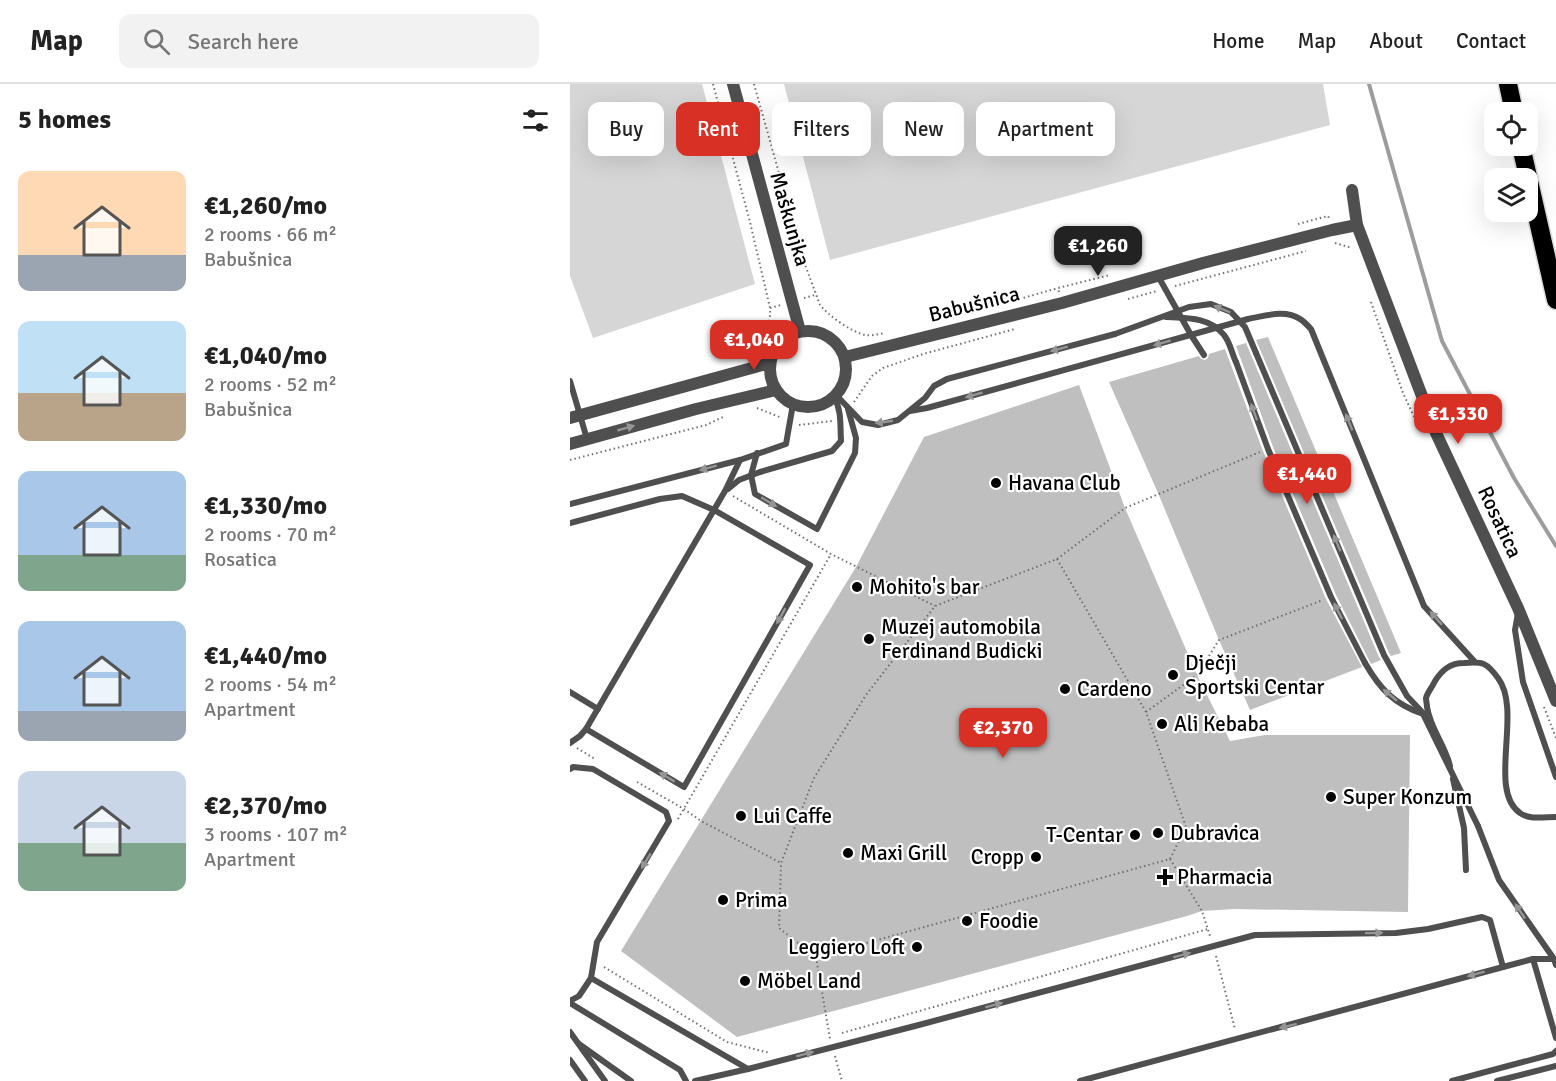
<!DOCTYPE html>
<meta charset="utf-8">
<style>
:root{--surface:#fff;--page:#f2f2f2;--text:#222;--muted:#767676;--line:#e0e0e0;--accent:#d93025}
body{margin:0;font-family:Signika,sans-serif;background:var(--page);color:var(--text);height:100vh;display:flex;flex-direction:column;font-size:22px;white-space:nowrap}
*{box-sizing:border-box;margin:0}
p{font-size:20px;color:var(--muted)}
.icon{flex:none;width:33px;height:33px;fill:none;stroke:currentColor;stroke-width:2;stroke-linecap:round;stroke-linejoin:round}
.map{position:relative;flex:1;overflow:hidden}
.panel{display:flex;flex-direction:column;background:var(--surface);width:570px}
.panel>*{flex:none}
.guide{position:absolute;left:18px;top:18px;width:570px;height:54px;display:flex;gap:12px}
.fabs{position:absolute;left:914px;top:18px;display:grid;gap:12px}
.fabs a{display:grid;place-items:center;width:54px;height:54px;border-radius:12px;background:var(--surface);box-shadow:0 6px 24px #0002;font-size:30px}
.price{position:absolute;translate:-50% -51px;padding:0 14px;border-radius:12px;background:var(--accent);color:#fff;font-size:20px;line-height:39px;filter:drop-shadow(0 2px 3px #0008)}
.price::after{content:'';position:absolute;left:50%;top:36px;width:18px;height:14px;margin-left:-9px;background:inherit;clip-path:polygon(0 0,100% 0,50% 100%)}
.price.on{background:#222;color:#fff}
ul{padding:0;list-style:none}
li{display:flex;align-items:center;gap:18px;height:150px;padding:0 18px}
li span{display:grid;place-items:center;flex:none;width:168px;height:120px;border-radius:12px;color:#555}
li>.icon{margin-inline-start:auto}
span .icon{width:72px;height:72px;fill:#fffc;stroke-width:1}
li b{font-size:26px}
h2{display:flex;justify-content:space-between;align-items:center;height:72px;padding:0 18px;font-size:26px}
.chip{padding:0 21px;border-radius:12px;background:var(--surface);box-shadow:0 6px 24px #0002;font-size:21px;line-height:54px}
.chip.on{background:var(--accent);color:#fff}
header{display:flex;align-items:center;gap:36px;box-sizing:border-box;height:84px;padding:0 30px;background:var(--surface);border-bottom:2px solid var(--line)}
header strong{font-size:28px}
nav{display:flex;gap:33px;margin-inline-start:auto;font-size:21px}
.search{width:420px;height:54px;background:var(--page);display:flex;align-items:center;gap:15px;box-sizing:border-box;padding:0 21px;border-radius:12px;color:var(--muted);font-size:22px}
main{display:flex;flex:1;min-height:0}
.map>svg:first-child{display:block}
.green{fill:#d6d6d6}
.lines{fill:none;stroke-linecap:round;stroke-linejoin:round}
.stream{stroke:#9d9d9d;stroke-width:4}
.building{fill:#bfbfbf}
.motorway-casing{stroke:#dbdbdb;stroke-width:21}
.path{stroke:#717171;stroke-width:2;stroke-dasharray:1.5 3;stroke-linecap:butt}
.service{stroke:#4f4f4f;stroke-width:6}
.minor{stroke:#4f4f4f;stroke-width:12}
.motorway{stroke:#000;stroke-width:18}
.service-bridge{stroke:#4f4f4f;stroke-width:6}
.oneway{fill:#959595}
.poi-dot{fill:#000;stroke:#fff;stroke-width:2}
.labels{text-anchor:middle;stroke-width:4.5;stroke-linejoin:round;paint-order:stroke}
.street-label{font-size:21px;fill:#000;stroke:#fff}
.poi-label{font-size:21px;fill:#000;stroke:#fff;text-anchor:start}
</style>
<header>
<strong>Map</strong>
<div class="search"><svg class="icon" aria-label="search" viewBox="0 0 24 24"><circle cx="10" cy="10" r="6"/><path d="M15 15l6 6"/></svg>Search here</div>
<nav><a>Home</a><a>Map</a><a>About</a><a>Contact</a></nav>
</header>
<main>
<section class="panel">
<h2>5 homes<svg class="icon" aria-label="filters" viewBox="0 0 24 24"><path d="M4 7h16M4 17h16"/><circle cx="9" cy="7" r="2"/><circle cx="15" cy="17" r="2"/></svg></h2>
<ul>
<li><span style="background:linear-gradient(#ffd9b3 70%,#9aa5b1 0)"><svg class="icon" aria-label="home" viewBox="0 0 24 24"><path d="M3 11l9-7 9 7M6 9v11h12V9"/></svg></span><div><b>€1,260/mo</b><p>2 rooms · 66 m²</p><p>Babušnica</p></div></li>
<li><span style="background:linear-gradient(#bfe0f5 60%,#b9a48a 0)"><svg class="icon" aria-label="home" viewBox="0 0 24 24"><path d="M3 11l9-7 9 7M6 9v11h12V9"/></svg></span><div><b>€1,040/mo</b><p>2 rooms · 52 m²</p><p>Babušnica</p></div></li>
<li><span style="background:linear-gradient(#a9c7e8 70%,#7fa58c 0)"><svg class="icon" aria-label="home" viewBox="0 0 24 24"><path d="M3 11l9-7 9 7M6 9v11h12V9"/></svg></span><div><b>€1,330/mo</b><p>2 rooms · 70 m²</p><p>Rosatica</p></div></li>
<li><span style="background:linear-gradient(#a9c7e8 75%,#9aa5b1 0)"><svg class="icon" aria-label="home" viewBox="0 0 24 24"><path d="M3 11l9-7 9 7M6 9v11h12V9"/></svg></span><div><b>€1,440/mo</b><p>2 rooms · 54 m²</p><p>Apartment</p></div></li>
<li><span style="background:linear-gradient(#c9d6e8 60%,#7fa58c 0)"><svg class="icon" aria-label="home" viewBox="0 0 24 24"><path d="M3 11l9-7 9 7M6 9v11h12V9"/></svg></span><div><b>€2,370/mo</b><p>3 rooms · 107 m²</p><p>Apartment</p></div></li>
</ul>
</section>
<div class="map">
<svg width="986" height="997" viewBox="0 0 986 997">
<rect width="100%" height="100%" fill="#fff"/>
<!-- green -->
<g class="green">
<path d="M0,0H132L185,200L23,254L0,192Z"/>
<path d="M214,0H753L760,41L260,176Z"/>
</g>
<g class="lines">
<!-- stream -->
<path class="stream" d="M799,0L872,257L944,394L986,462"/>
</g>
<!-- building -->
<g class="building">
<path d="M698,253L831,569L821,572L819,569L686,256Z"/>
<path d="M676,259L809,573L811,576L801,580L766,511L703,363L666,262Z"/>
<path d="M655,265L693,367L756,515L792,583L680,626L649,556L588,409L539,298L629,272L631,275L635,276L638,274L639,270Z"/>
<path d="M509,301L555,424L627,591L660,657L695,651H840L838,828L664,825L632,827L617,832L167,953L51,867L286,483L354,353Z"/>
</g>
<g class="lines">
<defs>
<g id="motorway">
<path d="M938,0L944,28"/>
<path d="M951,62L986,216"/>
</g>
</defs>
<!-- motorway casing -->
<use href="#motorway" class="motorway-casing"/>
<!-- path -->
<g class="path">
<path d="M143,0L180,138L200,224C201,244 193,258 180,272"/>
<path d="M184,0L234,178L250,221C258,231 282,249 296,251C302,252 309,250 315,249"/>
<path d="M728,140L758,132L759,134"/>
<path d="M765,159L782,164"/>
<path d="M605,202L736,167"/>
<path d="M489,208L488,204L540,191"/>
<path d="M234,214L245,211"/>
<path d="M558,215L587,207"/>
<path d="M801,218L833,309L848,341"/>
<path d="M432,220L488,204"/>
<path d="M200,224L211,221"/>
<path d="M284,318L302,292L313,284L353,270L445,245"/>
<path d="M187,324L212,334"/>
<path d="M229,341L262,337"/>
<path d="M0,376L136,341L153,333"/>
<path d="M163,412L261,470L365,522"/>
<path d="M487,475L576,628L616,743L600,775L246,873L209,844L211,779L244,694L296,611L365,522Z"/>
<path d="M487,475L555,424L690,368"/>
<path d="M974,623L986,654"/>
<path d="M576,628L627,591L649,556L753,516"/>
<path d="M7,664L25,675"/>
<path d="M67,698L114,725L131,737L211,779"/>
<path d="M108,735L261,470"/>
<path d="M600,775L632,827L640,852"/>
<path d="M646,872L665,945"/>
<path d="M246,873L260,955"/>
<path d="M34,883L157,958L200,969"/>
<path d="M272,949L638,845"/>
<path d="M265,972L272,997"/>
</g>
<!-- service -->
<g class="service">
<path d="M588,192L621,251L634,271"/>
<path d="M686,269L814,571L837,612L853,629"/>
<path d="M666,278L698,365L761,513L795,579"/>
<path d="M0,297L17,355"/>
<path d="M266,311L292,338L308,341L328,336L355,314L364,302L377,295L545,250"/>
<path d="M340,327L357,324L678,235C695,232 715,225 730,235C734,237 738,242 741,245L854,522L905,578"/>
<path d="M187,369L181,391L185,410L247,445L285,369L286,354L278,325"/>
<path d="M158,405L169,396L190,388L262,367L271,357C270,342 272,327 264,313"/>
<path d="M0,420L170,376L216,360L223,320"/>
<path d="M0,439L90,415L112,412L144,426L240,481L114,703L16,645"/>
<path d="M948,529L945,546L953,598L986,693"/>
<path d="M0,608L28,625"/>
<path d="M0,659L10,652L16,645L155,407L170,376"/>
<path d="M880,682C875,661 860,644 857,623C857,620 856,617 856,614C857,609 863,602 865,597C872,586 880,579 894,579C913,577 917,579 928,594C953,627 917,706 950,729C959,736 975,733 986,733"/>
<path d="M0,685L3,683L23,685L96,728L99,737L27,858L21,894L9,912L0,917"/>
<path d="M883,695L894,744L896,786"/>
<path d="M908,742L929,796L984,875L986,881"/>
<path d="M963,875L986,954"/>
<path d="M21,894L178,985"/>
<path d="M0,919L110,986L116,997"/>
<path d="M0,948L35,997"/>
<path d="M9,960L61,997"/>
<path d="M0,976L15,997"/>
<path d="M125,997L178,985L345,942L685,851L826,849L858,845L912,833L920,836L933,883"/>
<path d="M510,997L933,883L963,875H984"/>
<path d="M882,997L983,970L986,967"/>
<path d="M927,997L986,982"/>
</g>
<!-- minor -->
<g class="minor">
<path d="M163,0L230,247"/>
<path d="M782,106L787,141L866,349L948,524L986,617"/>
<circle cx="238" cy="285" r="38"/>
<path d="M275,273L492,219L633,179L762,146L787,141"/>
<path d="M0,334L200,279"/>
<path d="M0,360L126,325L206,306"/>
</g>
<!-- motorway -->
<use href="#motorway" class="motorway"/>
<!-- service-bridge -->
<g class="service-bridge">
<path d="M596,233C617,234 640,233 654,251C660,258 662,270 666,278"/>
<path d="M545,250L619,223L641,220L661,228L675,243L686,269"/>
<path d="M795,579C810,605 824,620 853,630L908,742"/>
</g>
</g>
<!-- one-way arrows -->
<defs><path id="oneway-solid" d="M-6-.8H1V-3.2L6.5 0L1 3.2V.8H-6Z" transform="scale(1.5)"/></defs>
<g class="oneway">
<use href="#oneway-solid" transform="translate(652 225) rotate(-157)"/>
<use href="#oneway-solid" transform="translate(592 259) rotate(164)"/>
<use href="#oneway-solid" transform="translate(489 265) rotate(165)"/>
<use href="#oneway-solid" transform="translate(404 311) rotate(164)"/>
<use href="#oneway-solid" transform="translate(684 328) rotate(-110)"/>
<use href="#oneway-solid" transform="translate(314 338) rotate(172)"/>
<use href="#oneway-solid" transform="translate(779 338) rotate(-112)"/>
<use href="#oneway-solid" transform="translate(56 344) rotate(-16)"/>
<use href="#oneway-solid" transform="translate(138 384) rotate(165)"/>
<use href="#oneway-solid" transform="translate(199 418) rotate(31)"/>
<use href="#oneway-solid" transform="translate(767 459) rotate(-113)"/>
<use href="#oneway-solid" transform="translate(768 527) rotate(-117)"/>
<use href="#oneway-solid" transform="translate(211 532) rotate(119)"/>
<use href="#oneway-solid" transform="translate(866 534) rotate(-132)"/>
<use href="#oneway-solid" transform="translate(820 611) rotate(-140)"/>
<use href="#oneway-solid" transform="translate(97 693) rotate(-149)"/>
<use href="#oneway-solid" transform="translate(76 777) rotate(121)"/>
<use href="#oneway-solid" transform="translate(950 827) rotate(-124)"/>
<use href="#oneway-solid" transform="translate(804 849) rotate(-1)"/>
<use href="#oneway-solid" transform="translate(612 871) rotate(-15)"/>
<use href="#oneway-solid" transform="translate(906 890) rotate(165)"/>
<use href="#oneway-solid" transform="translate(424 921) rotate(-15)"/>
<use href="#oneway-solid" transform="translate(718 942) rotate(166)"/>
<use href="#oneway-solid" transform="translate(235 970) rotate(-15)"/>
</g>
<!-- markers -->
<g class="poi-dot">
<circle cx="426" cy="399" r="6"/>
<circle cx="287" cy="503" r="6"/>
<circle cx="299" cy="555" r="6"/>
<circle cx="603" cy="591" r="6"/>
<circle cx="495" cy="605" r="6"/>
<circle cx="592" cy="640" r="6"/>
<circle cx="761" cy="713" r="6"/>
<circle cx="171" cy="732" r="6"/>
<circle cx="588" cy="749" r="6"/>
<circle cx="565" cy="751" r="6"/>
<circle cx="278" cy="769" r="6"/>
<circle cx="466" cy="773" r="6"/>
<path d="M592 784h6v6h6v6h-6v6h-6v-6h-6v-6h6z"/>
<circle cx="153" cy="816" r="6"/>
<circle cx="397" cy="837" r="6"/>
<circle cx="347" cy="863" r="6"/>
<circle cx="175" cy="897" r="6"/>
</g>
<g class="labels">
<!-- street labels -->
<g class="street-label">
<text transform="translate(220 135) rotate(74)" y="7">Maškunjka</text>
<text transform="translate(404 220) rotate(-14)" y="7">Babušnica</text>
<text transform="translate(930 438) rotate(65)" y="7">Rosatica</text>
</g>
<!-- poi labels -->
<g class="poi-label">
<text x="438" y="406">Havana Club</text>
<text x="299" y="510">Mohito's bar</text>
<text x="311" y="550">Muzej automobila<tspan x="311" dy="24">Ferdinand Budicki</tspan></text>
<text x="615" y="586">Dječji<tspan x="615" dy="24">Sportski Centar</tspan></text>
<text x="507" y="612">Cardeno</text>
<text x="604" y="647">Ali Kebaba</text>
<text x="773" y="720">Super Konzum</text>
<text x="183" y="739">Lui Caffe</text>
<text x="600" y="756">Dubravica</text>
<text x="553" y="758" text-anchor="end">T-Centar</text>
<text x="290" y="776">Maxi Grill</text>
<text x="454" y="780" text-anchor="end">Cropp</text>
<text x="607" y="800">Pharmacia</text>
<text x="165" y="823">Prima</text>
<text x="409" y="844">Foodie</text>
<text x="335" y="870" text-anchor="end">Leggiero Loft</text>
<text x="187" y="904">Möbel Land</text>
</g>
</g>
</svg>
<div class="fabs">
<a><svg class="icon" aria-label="locate" viewBox="0 0 24 24"><circle cx="12" cy="12" r="6"/><path d="M12 2v4M12 18v4M2 12h4M18 12h4"/></svg></a>
<a><svg class="icon" aria-label="layers" viewBox="0 0 24 24"><path d="M12 4l9 5-9 5-9-5zM3 14l9 5 9-5"/></svg></a>
</div>
<b class="price on" style="left:528px;top:193px">€1,260</b>
<b class="price" style="left:184px;top:287px">€1,040</b>
<b class="price" style="left:888px;top:361px">€1,330</b>
<b class="price" style="left:737px;top:421px">€1,440</b>
<b class="price" style="left:433px;top:675px">€2,370</b>
<div class="guide">
<a class="chip">Buy</a>
<a class="chip on">Rent</a>
<a class="chip">Filters</a>
<a class="chip">New</a>
<a class="chip">Apartment</a>
</div>
</div>
</main>
